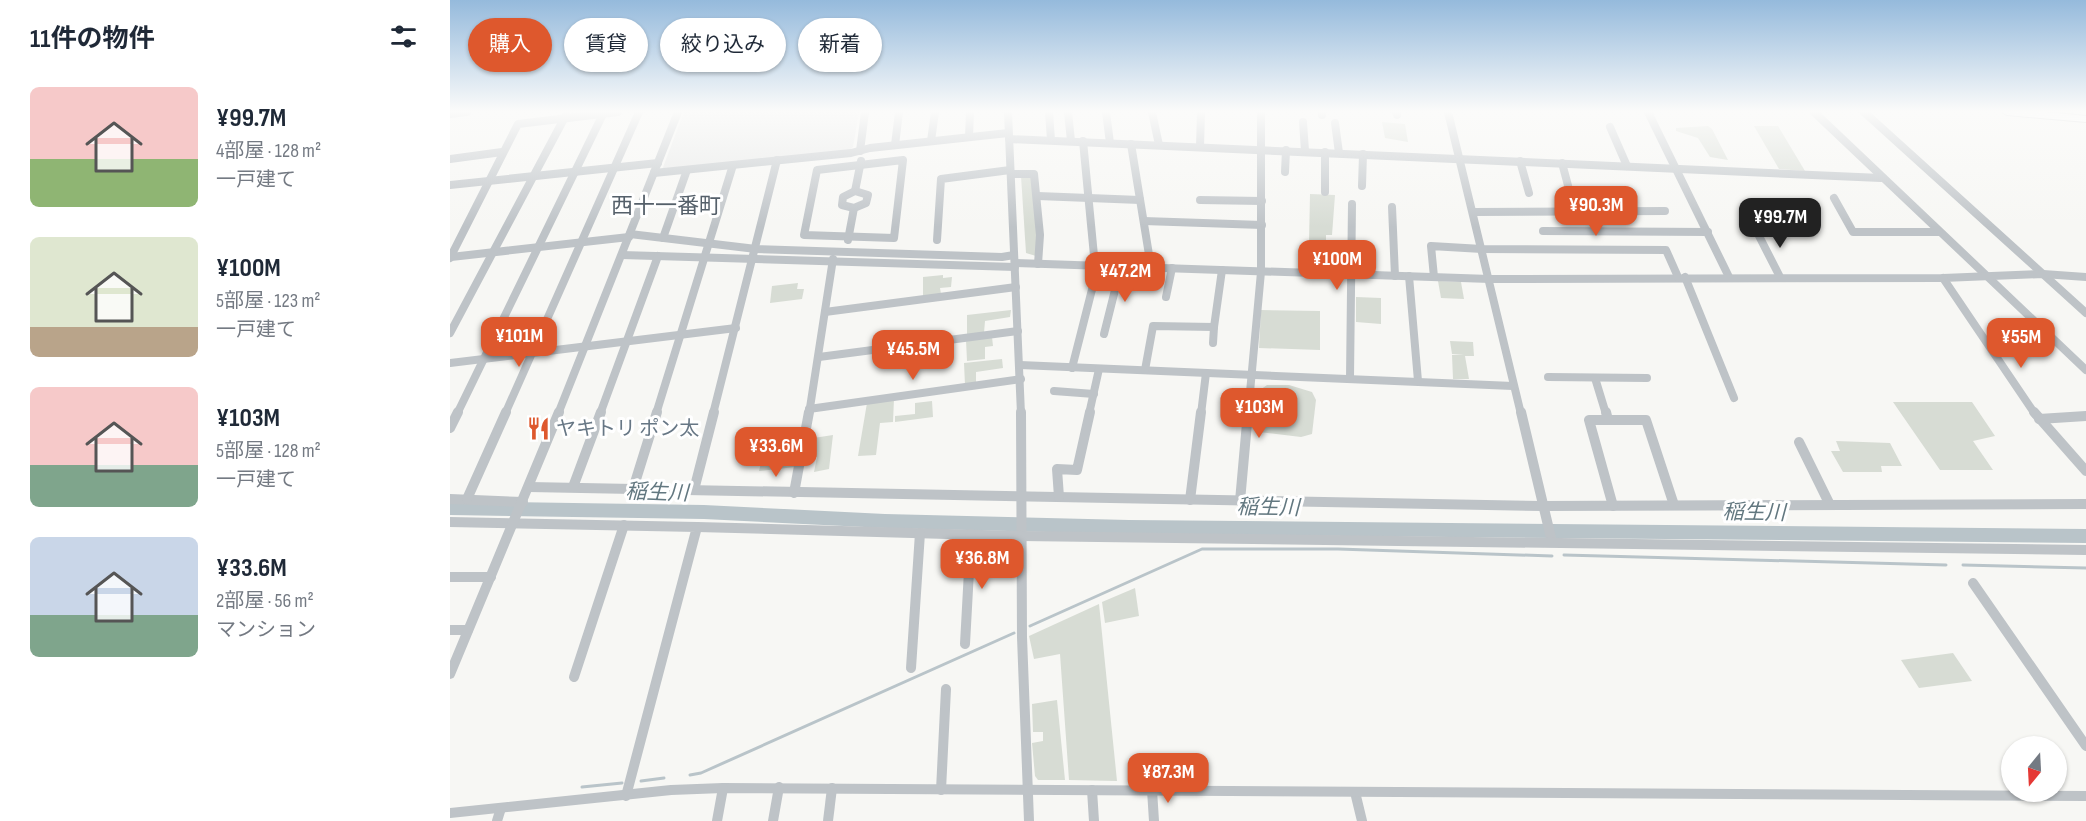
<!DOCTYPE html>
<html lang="ja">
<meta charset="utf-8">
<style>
:root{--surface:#fff;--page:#f6f6f7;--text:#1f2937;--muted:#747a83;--accent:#de582d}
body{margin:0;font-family:"Sofia Sans Condensed","Noto Sans JP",sans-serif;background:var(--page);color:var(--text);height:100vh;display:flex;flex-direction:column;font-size:22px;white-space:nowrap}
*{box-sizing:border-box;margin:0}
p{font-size:20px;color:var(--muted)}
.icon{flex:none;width:33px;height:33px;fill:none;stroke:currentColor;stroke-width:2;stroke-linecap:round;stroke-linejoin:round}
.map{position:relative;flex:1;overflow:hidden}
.sheet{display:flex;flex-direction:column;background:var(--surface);width:450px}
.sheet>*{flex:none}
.top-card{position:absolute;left:18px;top:18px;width:570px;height:54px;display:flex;gap:12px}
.needle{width:39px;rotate:198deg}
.fabs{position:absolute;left:1551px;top:736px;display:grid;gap:12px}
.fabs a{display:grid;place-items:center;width:66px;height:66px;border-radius:50%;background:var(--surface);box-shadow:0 2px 4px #0004;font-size:30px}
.price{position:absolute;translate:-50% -51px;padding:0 14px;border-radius:12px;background:var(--accent);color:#fff;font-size:20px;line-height:39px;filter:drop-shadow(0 2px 3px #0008)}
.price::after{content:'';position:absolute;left:50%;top:36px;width:18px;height:14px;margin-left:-9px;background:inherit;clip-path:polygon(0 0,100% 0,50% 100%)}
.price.active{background:#222;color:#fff}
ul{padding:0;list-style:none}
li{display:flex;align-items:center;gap:18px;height:150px;padding:0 30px}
li span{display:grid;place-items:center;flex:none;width:168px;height:120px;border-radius:9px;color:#555}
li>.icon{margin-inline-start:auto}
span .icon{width:72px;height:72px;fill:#fffc;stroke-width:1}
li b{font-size:26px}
h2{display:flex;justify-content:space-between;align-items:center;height:72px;padding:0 30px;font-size:26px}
.chip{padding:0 21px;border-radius:27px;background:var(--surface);box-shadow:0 2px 4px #0004;font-size:21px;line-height:54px}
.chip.active{background:var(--accent);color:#fff}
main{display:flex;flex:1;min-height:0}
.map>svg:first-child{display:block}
.built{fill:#e8e9e8}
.green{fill:#d7dcd4}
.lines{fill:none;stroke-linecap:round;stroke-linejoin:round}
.stream{stroke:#b9c4c9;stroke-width:3}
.river{fill:#b9c4c9;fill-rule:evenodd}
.highway-casing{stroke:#b2b6ba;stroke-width:2}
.minor-far1{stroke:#bec3c7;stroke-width:8}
.minor{stroke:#bec3c7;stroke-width:10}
.highway{fill:#fff;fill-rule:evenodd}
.labels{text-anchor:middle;stroke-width:6;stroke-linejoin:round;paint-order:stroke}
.poi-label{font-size:20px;fill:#677785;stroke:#fff;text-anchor:start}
.water-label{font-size:21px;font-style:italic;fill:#637880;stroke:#fff}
.quarter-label{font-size:22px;fill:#55606a;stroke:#fff}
</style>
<main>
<section class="sheet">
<h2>11件の物件<svg class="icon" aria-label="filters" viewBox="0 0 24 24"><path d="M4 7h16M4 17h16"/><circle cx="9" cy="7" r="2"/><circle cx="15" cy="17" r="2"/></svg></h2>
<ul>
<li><span style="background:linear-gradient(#f6c9c9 60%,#8fb573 0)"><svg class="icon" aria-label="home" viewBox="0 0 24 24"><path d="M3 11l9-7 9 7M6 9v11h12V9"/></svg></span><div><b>¥99.7M</b><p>4部屋 · 128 m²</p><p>一戸建て</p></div></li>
<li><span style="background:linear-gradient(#dfe7d0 75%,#b9a48a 0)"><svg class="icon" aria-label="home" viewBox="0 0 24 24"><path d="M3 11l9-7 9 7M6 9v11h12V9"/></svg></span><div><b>¥100M</b><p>5部屋 · 123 m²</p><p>一戸建て</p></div></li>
<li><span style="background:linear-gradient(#f6c9c9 65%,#7fa58c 0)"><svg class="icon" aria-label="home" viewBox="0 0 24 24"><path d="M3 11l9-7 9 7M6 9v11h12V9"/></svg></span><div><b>¥103M</b><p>5部屋 · 128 m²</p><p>一戸建て</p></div></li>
<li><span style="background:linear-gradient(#c9d6e8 65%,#7fa58c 0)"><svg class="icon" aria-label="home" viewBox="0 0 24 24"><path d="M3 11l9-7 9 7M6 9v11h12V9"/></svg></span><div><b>¥33.6M</b><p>2部屋 · 56 m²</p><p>マンション</p></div></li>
</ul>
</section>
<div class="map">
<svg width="1636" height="821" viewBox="0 0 1636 821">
<rect width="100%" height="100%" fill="#f7f7f4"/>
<!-- built -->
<path class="built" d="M234,112H409L403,147L398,151L212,170Z"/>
<!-- green -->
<g class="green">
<path d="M932,122L955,124L958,142L935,138Z"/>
<path d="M1258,126L1262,129L1278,160L1260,157L1248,138L1226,131V128Z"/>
<path d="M1304,126H1328L1355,171L1329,169Z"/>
<path d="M571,176L581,177L587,232L586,256L576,253Z"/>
<path d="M860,194L885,195L882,235H876V244L859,243Z"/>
<path d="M493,275V278L502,277L501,287L490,288L491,294L473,296V277Z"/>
<path d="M988,281L1011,282L1014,299L991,298Z"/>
<path d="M348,283L347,289H354L352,299L320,303L322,286Z"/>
<path d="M906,297L931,298V324L906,322Z"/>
<path d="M561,310L560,317L535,321L534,333L517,335V315Z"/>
<path d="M811,310L870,311V350L809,348Z"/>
<path d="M542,337L543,346L535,347V359L517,361L516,340Z"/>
<path d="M1000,341L1023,342L1024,356H1015L1019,379H1003L1002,355H1014L1002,354Z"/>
<path d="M552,359L553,368L526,372V383L515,385L514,363Z"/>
<path d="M817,385H839L862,392L866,400L862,434L851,437L809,432L804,427L810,390Z"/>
<path d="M444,399L443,422L430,423L426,455L408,456L417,403Z"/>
<path d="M482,401L483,417L445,422V416L465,414V403Z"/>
<path d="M1443,402H1522L1545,436L1523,441L1543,470H1490Z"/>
<path d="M333,433L329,455L347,454L345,467L309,471L318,435Z"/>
<path d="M383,435L379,469L364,472L367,457L354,459L357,439Z"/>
<path d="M1386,441L1440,443L1452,466H1431L1432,472H1393L1381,451H1390Z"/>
<path d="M685,588L689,616L655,623L652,602Z"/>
<path d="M649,604L667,781L619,780L610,654L584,659L579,636Z"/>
<path d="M1503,653L1522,681L1469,688L1451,660Z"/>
<path d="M607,700L615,780H588L585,776L582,743L593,741V732H583L582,704Z"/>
<path d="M740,754L744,781H714L711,757Z"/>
</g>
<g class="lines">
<!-- stream -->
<g class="stream">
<path d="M1114,555L1496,565"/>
<path d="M1513,565L1636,568"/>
<path d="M580,626L752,549H888L1102,556"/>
<path d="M240,775L251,773L564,633"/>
<path d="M191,781L214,778"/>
<path d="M132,787L172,783"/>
</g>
<!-- river -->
<path class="river" d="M0,501L254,505L435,514L679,520L1636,529V543L679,534L435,528L254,519L0,515Z"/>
<defs>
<path id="highway" d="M1552,112H1596L1636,116V122L1557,115Z"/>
</defs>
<!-- highway casing -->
<use href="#highway" class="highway-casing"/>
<!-- minor-far1 -->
<g class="minor-far1">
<path d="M558,112L571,414"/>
<path d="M599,112L601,140"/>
<path d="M618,112L621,141"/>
<path d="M656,112L660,143"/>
<path d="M702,112L709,145"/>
<path d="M872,112V115"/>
<path d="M946,112L947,115"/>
<path d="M998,112L1071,414"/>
<path d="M1198,112L1279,277"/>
<path d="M1364,112L1636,370"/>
<path d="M1414,112L1636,313"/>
<path d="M0,114L17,112"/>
<path d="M853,122L855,151"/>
<path d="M885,123L889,153"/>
<path d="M1160,127L1177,166"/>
<path d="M519,137L520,112"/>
<path d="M559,139L1431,178"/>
<path d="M481,141L485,112"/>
<path d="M633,141L645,266"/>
<path d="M681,144L701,267"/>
<path d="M445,145L449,112"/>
<path d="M750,147L751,112"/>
<path d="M410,151L415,112"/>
<path d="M875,152V192"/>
<path d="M0,159L52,152"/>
<path d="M453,160L444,238L354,235L367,170Z"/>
<path d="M1070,161L1079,193"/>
<path d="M1112,163L1120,193"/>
<path d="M835,172L836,150"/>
<path d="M204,173L401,153L420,148L558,133"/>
<path d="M561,174H584L590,235L588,264"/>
<path d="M0,185L208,163"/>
<path d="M912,186L913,154"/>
<path d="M405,191L418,195L416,203L404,208L392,205L393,197Z"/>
<path d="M405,191L411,161"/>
<path d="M588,196L690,200"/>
<path d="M1384,198L1403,232H1489"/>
<path d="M750,200L812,201"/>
<path d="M942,207L945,276"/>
<path d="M1023,212L1215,211"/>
<path d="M694,221L812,225"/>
<path d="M1093,231L1258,232"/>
<path d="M1307,232L1330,277"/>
<path d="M180,234L306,249L552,257L564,255"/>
<path d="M213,238L237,170"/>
<path d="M398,240L404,208"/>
<path d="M487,240L491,179L560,170"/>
<path d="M172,255L565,267"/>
<path d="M1,257L179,237"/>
<path d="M0,258L68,124L168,112"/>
<path d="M565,263L1040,279L1493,278L1593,274L1636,277"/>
<path d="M959,276L968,381"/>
<path d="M984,277L981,246L1032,249L1216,250L1228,277"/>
<path d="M1235,277L1284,398"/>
<path d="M1493,278L1585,414"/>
<path d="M716,297L722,268"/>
<path d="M375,312L566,287"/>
<path d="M0,333L116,115"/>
<path d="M654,334L671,266"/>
<path d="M763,343L764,327"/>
<path d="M369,357L568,331"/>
<path d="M0,363L286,328"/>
<path d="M570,365L1063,386"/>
<path d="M622,368L648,266"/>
<path d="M695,370L703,326L764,327L772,270"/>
<path d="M1098,377L1197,378"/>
<path d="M900,378L902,204"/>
<path d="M1145,378L1156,414"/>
<path d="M604,391L644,394"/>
<path d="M359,409L571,379"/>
<path d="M7,414L153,114"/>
<path d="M55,414L189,112"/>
<path d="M108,414L228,112"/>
<path d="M150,414L208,256"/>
<path d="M206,414L283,165"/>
<path d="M263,414L327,160"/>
<path d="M359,414L383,259"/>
<path d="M639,414L649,369"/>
<path d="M751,414L756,373"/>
<path d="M798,414L811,272V112"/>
</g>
<!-- minor -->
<g class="minor">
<path d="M571,412L572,637L579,821"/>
<path d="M1071,412L1102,542"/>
<path d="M1156,412L1158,420"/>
<path d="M1584,412L1636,471"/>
<path d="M1589,419L1636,416"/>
<path d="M0,428L8,412"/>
<path d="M1349,442L1380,505"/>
<path d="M79,487L1092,506L1636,504"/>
<path d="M123,487L151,412"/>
<path d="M183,489L207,412"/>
<path d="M244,490L264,412"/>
<path d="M344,493L359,412"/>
<path d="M609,497L607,469L627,470L640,412"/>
<path d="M0,499L73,502"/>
<path d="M17,499L56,412"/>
<path d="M740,500L751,412"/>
<path d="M790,501L798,412"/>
<path d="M1163,506L1139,420H1196L1224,505"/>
<path d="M0,522L247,527L176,796"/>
<path d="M247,527L571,536L1636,550"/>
<path d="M0,577H41"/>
<path d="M1523,583L1636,746"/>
<path d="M0,630H18"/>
<path d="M515,644L521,534"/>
<path d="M461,668L470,533"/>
<path d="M0,674L109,412"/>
<path d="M124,677L174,525"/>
<path d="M491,790L496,689"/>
<path d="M642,790L644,821"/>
<path d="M702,790L704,821"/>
<path d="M905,792L912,821"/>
<path d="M0,813L221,790L273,788L1636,796"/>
<path d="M47,821L51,808"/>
<path d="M267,821L273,788"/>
<path d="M323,821L329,787"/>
<path d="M378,821L382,788"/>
</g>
<!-- highway -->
<use href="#highway" class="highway"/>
</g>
<!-- sky -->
<linearGradient id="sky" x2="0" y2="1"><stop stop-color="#95badc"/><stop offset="0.49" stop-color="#fbfbfa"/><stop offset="1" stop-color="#fbfbfa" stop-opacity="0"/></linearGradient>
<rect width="1636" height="227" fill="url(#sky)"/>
<!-- icons -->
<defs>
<symbol id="restaurant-bare" viewBox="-9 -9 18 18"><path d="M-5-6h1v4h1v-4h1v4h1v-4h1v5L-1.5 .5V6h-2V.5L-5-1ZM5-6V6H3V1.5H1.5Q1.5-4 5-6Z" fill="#de582d" stroke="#fff" stroke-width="2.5" paint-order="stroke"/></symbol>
</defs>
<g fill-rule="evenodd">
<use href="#restaurant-bare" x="72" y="412" width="33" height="33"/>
</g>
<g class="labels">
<!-- poi labels -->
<g class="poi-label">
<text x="106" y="435">ヤキトリ ポン太</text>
</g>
<!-- water labels -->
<g class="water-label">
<text transform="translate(207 492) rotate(2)" y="7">稲生川</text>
<text transform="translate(818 507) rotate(1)" y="7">稲生川</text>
<text transform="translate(1304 512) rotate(1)" y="7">稲生川</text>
</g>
<!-- quarter labels -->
<g class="quarter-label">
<text x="216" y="213">西十一番町</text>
</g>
</g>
</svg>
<div class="fabs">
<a><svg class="needle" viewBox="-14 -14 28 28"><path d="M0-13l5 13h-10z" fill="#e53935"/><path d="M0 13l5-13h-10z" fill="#747a83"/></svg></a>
</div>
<b class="price" style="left:1146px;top:237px">¥90.3M</b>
<b class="price active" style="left:1330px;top:249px">¥99.7M</b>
<b class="price" style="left:887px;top:291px">¥100M</b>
<b class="price" style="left:675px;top:303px">¥47.2M</b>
<b class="price" style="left:69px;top:368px">¥101M</b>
<b class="price" style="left:1571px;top:369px">¥55M</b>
<b class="price" style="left:463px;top:381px">¥45.5M</b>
<b class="price" style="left:809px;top:439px">¥103M</b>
<b class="price" style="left:326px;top:478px">¥33.6M</b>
<b class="price" style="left:532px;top:590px">¥36.8M</b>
<b class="price" style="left:718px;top:804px">¥87.3M</b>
<div class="top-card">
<a class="chip active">購入</a>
<a class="chip">賃貸</a>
<a class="chip">絞り込み</a>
<a class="chip">新着</a>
</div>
</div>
</main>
